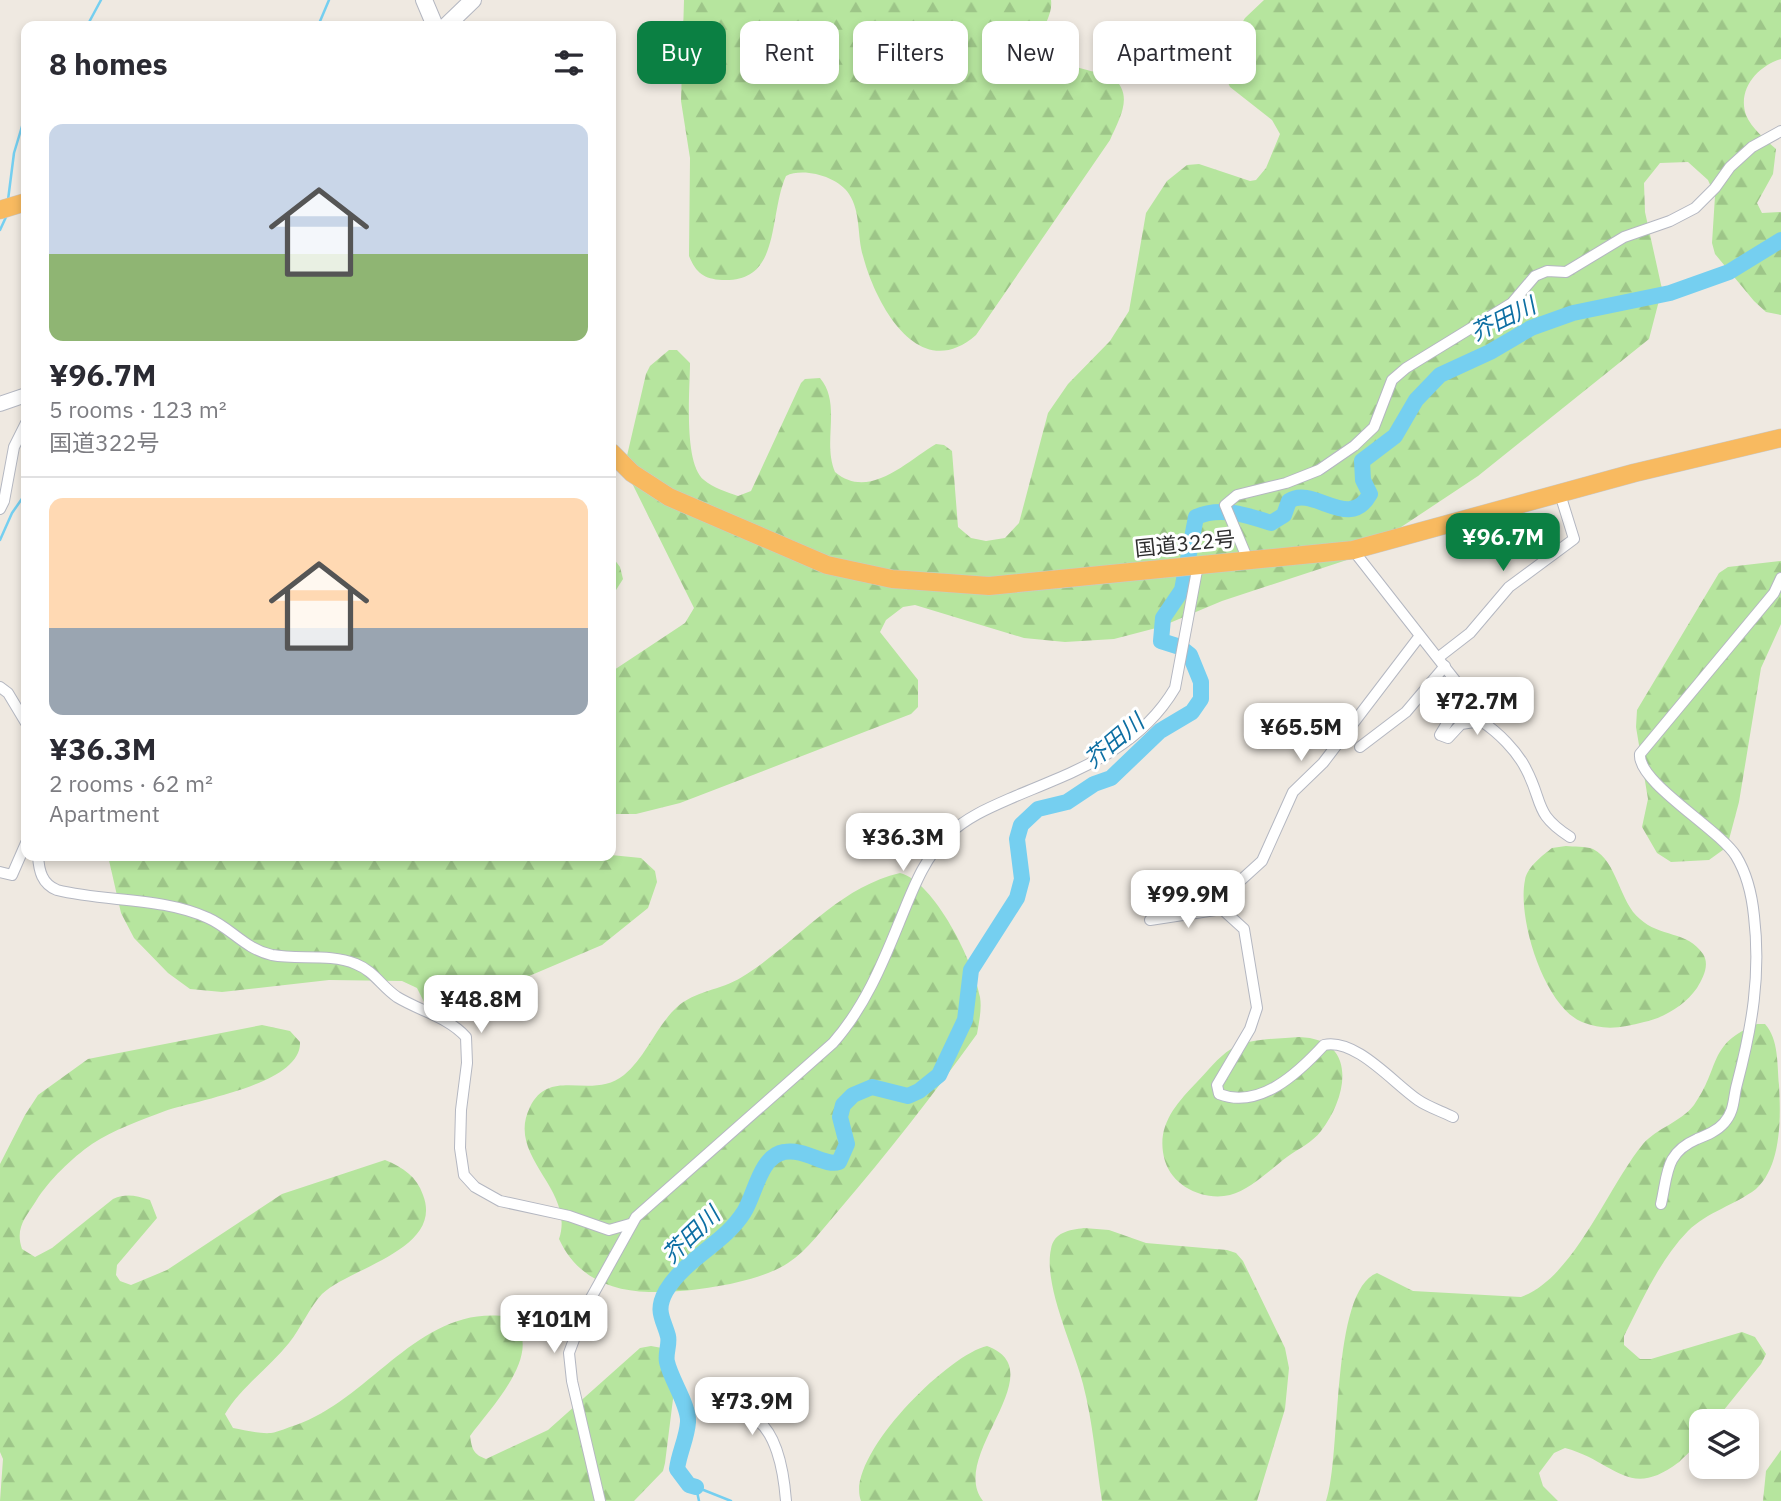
<!DOCTYPE html>
<meta charset="utf-8">
<style>
:root{--surface:#fff;--page:#f7f7f7;--text:#2b2b33;--muted:#7c7c81;--line:#e1e1e2;--accent:#0b8043}
body{margin:0;font-family:"IBM Plex Sans","Noto Sans JP",sans-serif;background:var(--page);color:var(--text);height:100vh;display:flex;flex-direction:column;font-size:26px;white-space:nowrap}
*{box-sizing:border-box;margin:0}
p{font-size:23px;color:var(--muted)}
.icon{flex:none;width:38px;height:38px;fill:none;stroke:currentColor;stroke-width:2;stroke-linecap:round;stroke-linejoin:round}
.map{position:relative;flex:1;overflow:hidden}
.panel{position:absolute;left:21px;top:21px;width:595px;height:840px;display:flex;flex-direction:column;background:var(--surface);border-radius:14px;box-shadow:0 4px 10px #0003}
.panel>*{flex:none}
.top-card{position:absolute;left:637px;top:21px;width:665px;height:63px;display:flex;gap:14px}
.fabs{position:absolute;left:1689px;top:1409px;display:grid;gap:14px}
.fabs a{display:grid;place-items:center;width:70px;height:70px;border-radius:14px;background:var(--surface);box-shadow:0 4px 10px #0003;font-size:35px}
.price{position:absolute;translate:-50% -60px;padding:0 16px;border-radius:14px;background:#fff;color:#222;font-size:23px;line-height:46px;filter:drop-shadow(0 2px 4px #0008)}
.price::after{content:'';position:absolute;left:50%;top:42px;width:21px;height:16px;margin-left:-10px;background:inherit;clip-path:polygon(0 0,100% 0,50% 100%)}
.price.active{background:var(--accent);color:#fff}
ul{padding:0;list-style:none}
li{display:grid;align-content:center;gap:14px;height:371px;padding:0 28px}
li+li{border-top:2px solid var(--line)}
li span{display:grid;place-items:center;height:217px;border-radius:14px;color:#555}
li>.icon{margin-inline-start:auto}
span .icon{width:126px;height:126px;fill:#fffc;stroke-width:1}
li b{font-size:30px}
h2{display:flex;justify-content:space-between;align-items:center;height:84px;padding:0 28px;font-size:30px}
.pill{padding:0 24px;border-radius:14px;background:var(--surface);box-shadow:0 4px 10px #0003;font-size:24px;line-height:63px}
.pill.active{background:var(--accent);color:#fff}
.map>svg:first-child{display:block}
.forest{fill:url(#forest-firs)}
.lines{fill:none;stroke-linecap:round;stroke-linejoin:round}
.stream{stroke:#75cff0;stroke-width:2.5}
.river{stroke:#75cff0;stroke-width:16}
.minor-casing{stroke:#b4b7c1;stroke-width:12}
.tertiary-casing{stroke:#b4b7c1;stroke-width:16}
.secondary-casing{stroke:#b4b7c1;stroke-width:18}
.trunk-casing{stroke:#c9c9c9;stroke-width:19}
.minor{stroke:#fff;stroke-width:10}
.tertiary{stroke:#fff;stroke-width:14}
.secondary{stroke:#fff;stroke-width:16}
.trunk{stroke:#f8ba60;stroke-width:18}
.labels{text-anchor:middle;stroke-width:6;stroke-linejoin:round;paint-order:stroke}
.street-label{font-size:21px;fill:#2e2e2e;stroke:#fff}
.water-label{font-size:23px;font-style:italic;fill:#0d6fa3;stroke:#fff}
</style>
<div class="map">
<svg width="1781" height="1501" viewBox="0 0 1781 1501">
<defs>
<pattern id="forest-firs" width="22" height="20" patternUnits="userSpaceOnUse" patternTransform="scale(1.75)"><rect width="22" height="20" fill="#b6e59e"/><path d="M5 1l3.5 6h-7zM16 11l3.5 6h-7z" fill="#9dc588"/></pattern>
</defs>
<rect width="100%" height="100%" fill="#efe9e1"/>
<!-- forest -->
<g class="forest">
<path d="M684,0H1051C1053,14 1043,24 1043,37C1043,64 1091,70 1111,76C1135,94 1120,117 1110,140L976,335C919,385 876,305 863,256C857,236 861,212 849,194C838,177 804,167 786,176C768,216 782,283 722,280C704,279 696,273 689,256L690,158L681,101Z"/>
<path d="M1264,0H1781V59C1758,66 1737,89 1746,115C1751,128 1766,140 1776,149L1773,174L1757,203L1762,213L1781,212V315L1766,312L1754,301L1715,254L1712,243L1715,196L1708,180L1688,162L1660,163L1644,183L1645,212L1662,289L1649,339L1478,476L1356,557L1222,601L1160,627L1114,639L1065,642L1024,638L915,605L903,607L886,620L880,632L918,680V707L911,714L680,803L636,814H611V672L685,623L694,608L627,473L626,460L646,374L650,366L669,350H677L690,363C690,390 683,463 704,480C713,488 727,492 738,496L751,491L801,383L805,379L820,378C842,404 822,442 835,472C869,501 907,461 936,444L944,445L952,451L958,527L971,538L986,541L1005,538L1019,523L1048,413L1068,384L1110,341L1129,311L1146,213L1167,181L1187,165L1199,164L1250,181L1256,180L1266,168L1280,134L1272,120L1230,87L1221,68L1224,53L1245,18Z"/>
<path d="M611,555L620,567L623,579L611,598Z"/>
<path d="M1781,561V624L1761,668L1739,802L1727,847L1709,860L1671,862L1657,853L1642,827L1648,799L1636,727L1637,710L1719,573L1728,567Z"/>
<path d="M1566,846C1574,847 1585,846 1593,849C1618,862 1619,902 1640,919C1659,937 1688,931 1703,954C1710,965 1703,978 1697,988C1685,1005 1664,1018 1644,1022C1622,1028 1604,1031 1582,1022C1544,1006 1517,918 1525,880C1527,867 1542,856 1552,848Z"/>
<path d="M611,855L641,858L655,871L657,882L648,908L602,945L435,1016L429,1012L417,988L402,981L329,980L222,992L190,989L168,973L134,938L121,913L108,856Z"/>
<path d="M900,873C935,882 974,963 980,997C982,1009 979,1022 977,1034C933,1095 888,1153 839,1210C824,1227 808,1250 788,1263C756,1284 687,1293 649,1292C609,1291 576,1276 559,1239C576,1189 505,1157 530,1107C550,1066 592,1101 624,1075C646,1057 655,1028 676,1008C695,990 720,991 742,977C796,944 836,888 900,873Z"/>
<path d="M1757,1024H1765C1779,1040 1777,1064 1779,1085C1781,1120 1781,1166 1756,1189C1735,1205 1707,1212 1688,1231C1659,1261 1643,1299 1624,1336V1345L1640,1359H1651L1742,1332L1755,1337L1766,1354L1761,1364L1715,1421H1701C1701,1442 1695,1447 1679,1462C1628,1501 1615,1461 1565,1448L1554,1453L1539,1473L1543,1486L1558,1501H1326C1342,1456 1330,1291 1377,1273L1413,1291L1521,1297C1574,1278 1607,1188 1643,1144C1657,1128 1681,1122 1694,1105C1721,1067 1707,1044 1757,1024Z"/>
<path d="M262,1025L290,1031L300,1042C302,1084 197,1100 165,1111C141,1120 113,1130 92,1144C72,1158 49,1180 36,1201C25,1218 15,1228 22,1249L35,1257L52,1248L113,1199C127,1193 136,1196 150,1200L157,1218L117,1265L116,1275L120,1281L131,1285L167,1270L282,1194L385,1160C403,1167 417,1177 423,1195C444,1249 351,1267 322,1294C309,1308 301,1328 289,1343C269,1368 241,1387 225,1414L233,1428C245,1430 259,1434 271,1433C279,1432 288,1427 296,1425C372,1399 420,1303 509,1317C549,1349 491,1407 470,1436C472,1449 473,1454 486,1459L548,1430L640,1348L651,1346L662,1348L676,1375L665,1463L663,1471L634,1501H0L3,1459L0,1452V1164L25,1115L38,1095L88,1059Z"/>
<path d="M1299,1037C1358,1039 1348,1096 1321,1131C1313,1142 1298,1149 1287,1157C1271,1169 1250,1190 1230,1195C1204,1201 1173,1187 1165,1161C1155,1127 1175,1105 1197,1082C1207,1072 1218,1057 1231,1049C1248,1038 1279,1039 1299,1037Z"/>
<path d="M1084,1228L1109,1230L1146,1243L1227,1250L1236,1253L1243,1261L1285,1348L1289,1368L1285,1409L1257,1501H1102C1096,1463 1093,1422 1083,1384C1074,1348 1043,1285 1051,1249C1054,1232 1069,1230 1084,1228Z"/>
<path d="M987,1346C1056,1371 947,1456 983,1501H861C844,1458 947,1355 987,1346Z"/>
<path d="M1781,1450V1501H1763L1766,1471Z"/>
</g>
<g class="lines">
<!-- stream -->
<g class="stream">
<path d="M87,26L101,0"/>
<path d="M318,26L329,0"/>
<path d="M8,200L14,153L26,113"/>
<path d="M0,230L6,217"/>
<path d="M0,540L12,513L26,493"/>
<path d="M699,1501L696,1487L731,1501"/>
</g>
<!-- river -->
<path class="river" d="M696,1487L689,1485L677,1469C679,1453 687,1438 688,1422C689,1405 671,1380 667,1362C665,1354 670,1344 668,1336C663,1318 655,1311 666,1291C685,1259 725,1243 744,1212C755,1195 760,1156 784,1152C805,1148 825,1167 839,1162L847,1144L840,1117L843,1105L853,1095L872,1087L908,1096L919,1091L939,1075L965,1020L971,970L1017,898L1022,879L1017,839L1021,825L1038,809L1067,802L1094,784L1111,778L1160,731L1192,712L1201,699V682L1190,655L1180,647L1161,641L1163,618L1182,590L1196,517C1220,506 1247,515 1271,523L1284,515L1289,501C1314,485 1349,532 1370,494L1363,480L1362,461L1395,436L1416,400L1440,375L1490,352L1531,328L1573,313L1670,293L1729,272L1781,240"/>
<defs>
<g id="minor">
<path d="M0,509L4,501L14,447L26,423"/>
<path d="M1353,550L1458,684L1453,713L1440,735L1448,738L1461,724L1481,721C1498,732 1517,751 1526,769C1544,803 1533,813 1570,837"/>
<path d="M1248,560L1225,505L1237,495L1286,483L1319,470L1354,446L1374,427L1392,380L1406,368L1512,303L1535,276L1547,271L1566,272L1624,237L1670,221L1695,208L1715,188L1730,167L1752,147L1781,131"/>
<path d="M1439,657L1470,633L1509,587L1574,539L1560,494"/>
<path d="M0,687L8,693L26,723"/>
<path d="M1360,747L1406,712L1445,666"/>
<path d="M38,856C39,871 42,884 57,890C105,902 162,897 208,918C231,928 245,949 272,955C299,960 329,953 356,964C374,971 382,987 397,997C420,1011 448,1017 466,1037L467,1063L461,1110L460,1148L464,1175L475,1187L500,1201L569,1216L609,1230L630,1224"/>
<path d="M0,872L12,875L26,843"/>
<path d="M1222,909L1244,929L1257,1008L1250,1029L1217,1085L1219,1094C1260,1110 1299,1072 1324,1045C1356,1038 1393,1083 1418,1100C1428,1107 1441,1111 1453,1117"/>
<path d="M1222,909L1229,891L1262,861L1293,792L1323,763L1419,637"/>
<path d="M1150,920L1222,909"/>
<path d="M1661,1204C1668,1173 1665,1153 1697,1139C1707,1135 1717,1131 1724,1123C1735,1111 1733,1098 1737,1084C1752,1027 1761,975 1754,916C1752,896 1747,874 1736,856C1719,829 1637,782 1640,754L1774,593L1781,578"/>
<path d="M703,1397C716,1410 730,1410 747,1415C777,1424 784,1475 786,1501"/>
<path d="M600,1501L572,1381L569,1353L586,1307L636,1217L833,1043C864,1008 882,965 899,923C912,892 923,859 948,835C968,816 991,807 1016,796C1078,770 1139,749 1175,688L1198,565"/>
</g>
<path id="tertiary" d="M0,404L26,395"/>
<g id="secondary">
<path d="M424,0L435,26"/>
<path d="M446,26L473,0"/>
</g>
<g id="trunk">
<path d="M0,210L26,202"/>
<path d="M611,452L632,473L669,497L827,565L892,579L989,586L1353,550L1634,473L1781,438"/>
</g>
</defs>
<!-- minor casing -->
<use href="#minor" class="minor-casing"/>
<!-- tertiary casing -->
<use href="#tertiary" class="tertiary-casing"/>
<!-- secondary casing -->
<use href="#secondary" class="secondary-casing"/>
<!-- trunk casing -->
<use href="#trunk" class="trunk-casing"/>
<!-- minor -->
<use href="#minor" class="minor"/>
<!-- tertiary -->
<use href="#tertiary" class="tertiary"/>
<!-- secondary -->
<use href="#secondary" class="secondary"/>
<!-- trunk -->
<use href="#trunk" class="trunk"/>
</g>
<g class="labels">
<!-- street labels -->
<g class="street-label">
<text transform="translate(1185 544) rotate(-6)" y="7">国道322号</text>
</g>
<!-- water labels -->
<g class="water-label">
<text transform="translate(1503 319) rotate(-26)" y="8">芥田川</text>
<text transform="translate(1114 741) rotate(-40)" y="8">芥田川</text>
<text transform="translate(691 1235) rotate(-44)" y="8">芥田川</text>
</g>
</g>
</svg>
<div class="fabs">
<a><svg class="icon" aria-label="layers" viewBox="0 0 24 24"><path d="M12 4l9 5-9 5-9-5zM3 14l9 5 9-5"/></svg></a>
</div>
<b class="price active" style="left:1503px;top:573px">¥96.7M</b>
<b class="price" style="left:1477px;top:737px">¥72.7M</b>
<b class="price" style="left:1301px;top:763px">¥65.5M</b>
<b class="price" style="left:903px;top:873px">¥36.3M</b>
<b class="price" style="left:1188px;top:930px">¥99.9M</b>
<b class="price" style="left:481px;top:1035px">¥48.8M</b>
<b class="price" style="left:554px;top:1355px">¥101M</b>
<b class="price" style="left:752px;top:1437px">¥73.9M</b>
<div class="top-card">
<a class="pill active">Buy</a>
<a class="pill">Rent</a>
<a class="pill">Filters</a>
<a class="pill">New</a>
<a class="pill">Apartment</a>
</div>
<section class="panel">
<h2>8 homes<svg class="icon" aria-label="filters" viewBox="0 0 24 24"><path d="M4 7h16M4 17h16"/><circle cx="9" cy="7" r="2"/><circle cx="15" cy="17" r="2"/></svg></h2>
<ul>
<li><span style="background:linear-gradient(#c9d6e8 60%,#8fb573 0)"><svg class="icon" aria-label="home" viewBox="0 0 24 24"><path d="M3 11l9-7 9 7M6 9v11h12V9"/></svg></span><div><b>¥96.7M</b><p>5 rooms · 123 m²</p><p>国道322号</p></div></li>
<li><span style="background:linear-gradient(#ffd9b3 60%,#9aa5b1 0)"><svg class="icon" aria-label="home" viewBox="0 0 24 24"><path d="M3 11l9-7 9 7M6 9v11h12V9"/></svg></span><div><b>¥36.3M</b><p>2 rooms · 62 m²</p><p>Apartment</p></div></li>
</ul>
</section>
</div>
